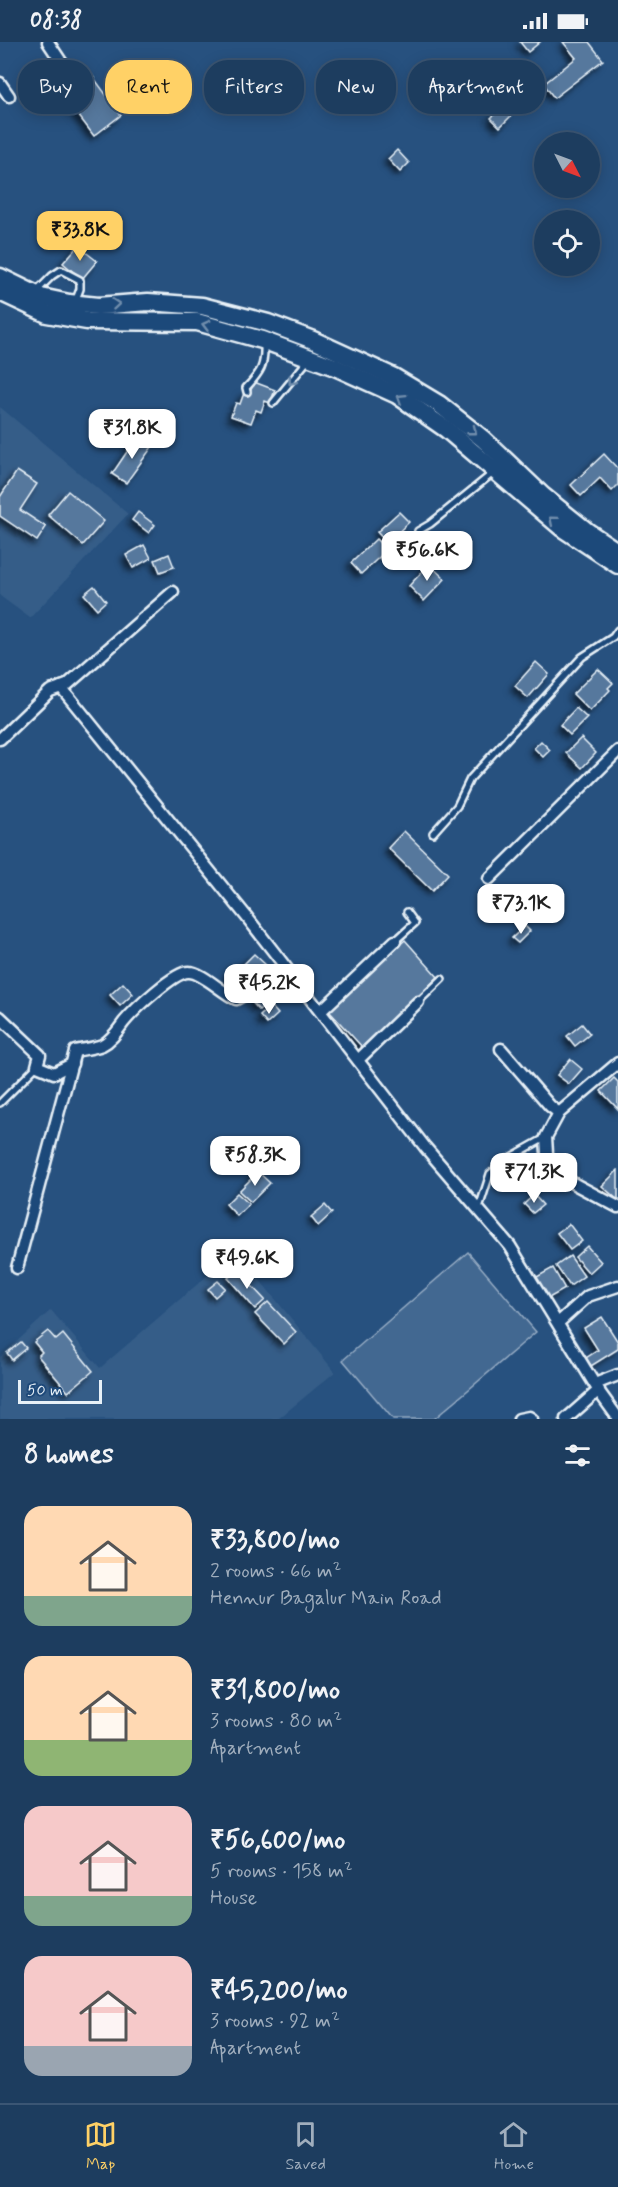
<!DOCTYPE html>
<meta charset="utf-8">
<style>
:root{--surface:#1d3d5f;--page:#2a4868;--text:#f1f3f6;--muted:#a0aebd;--line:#3b5674;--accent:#ffd166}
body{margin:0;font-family:Mynerve,sans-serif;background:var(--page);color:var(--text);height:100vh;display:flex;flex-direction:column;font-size:22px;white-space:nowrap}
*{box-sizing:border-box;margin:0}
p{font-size:20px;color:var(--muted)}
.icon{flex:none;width:33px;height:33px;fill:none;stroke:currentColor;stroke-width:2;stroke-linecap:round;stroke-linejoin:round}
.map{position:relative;height:1377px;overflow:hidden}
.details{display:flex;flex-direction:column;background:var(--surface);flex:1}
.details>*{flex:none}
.banner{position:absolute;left:18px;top:18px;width:582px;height:54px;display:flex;gap:12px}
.needle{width:39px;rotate:132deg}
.tools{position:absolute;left:534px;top:90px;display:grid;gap:12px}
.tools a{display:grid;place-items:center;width:66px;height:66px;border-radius:50%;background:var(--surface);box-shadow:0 3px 15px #0003,0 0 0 2px var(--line);font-size:30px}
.scale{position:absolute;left:18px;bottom:15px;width:84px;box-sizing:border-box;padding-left:6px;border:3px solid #e8f1f8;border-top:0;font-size:16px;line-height:21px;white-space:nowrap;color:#e8f1f8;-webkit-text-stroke:4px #1f4a7a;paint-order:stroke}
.price{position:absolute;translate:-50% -51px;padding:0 14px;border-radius:12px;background:#fff;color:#222;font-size:20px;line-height:39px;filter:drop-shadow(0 2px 3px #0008)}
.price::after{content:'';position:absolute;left:50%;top:36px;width:18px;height:14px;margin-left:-9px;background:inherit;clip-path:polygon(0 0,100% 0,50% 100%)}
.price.on{background:var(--accent);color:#111}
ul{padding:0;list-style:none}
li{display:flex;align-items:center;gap:18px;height:150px;padding:0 24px}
li span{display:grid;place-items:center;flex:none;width:168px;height:120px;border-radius:18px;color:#555}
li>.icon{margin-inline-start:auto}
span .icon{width:72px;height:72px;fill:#fffc;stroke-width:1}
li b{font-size:26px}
h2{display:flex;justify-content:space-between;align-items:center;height:72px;padding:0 24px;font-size:26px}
.pill{padding:0 21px;border-radius:24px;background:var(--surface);box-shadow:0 3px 15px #0003,0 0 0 2px var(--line);font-size:21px;line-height:54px}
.pill.on{background:var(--accent);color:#111}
.status{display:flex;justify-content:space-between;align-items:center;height:42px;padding:0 30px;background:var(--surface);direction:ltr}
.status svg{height:16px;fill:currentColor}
.tab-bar{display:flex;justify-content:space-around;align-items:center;height:84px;border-top:2px solid var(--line);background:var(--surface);font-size:16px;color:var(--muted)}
.tab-bar a{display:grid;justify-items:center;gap:3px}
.tab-bar .on{color:var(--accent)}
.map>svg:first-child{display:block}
.built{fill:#355d88}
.green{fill:#436891;stroke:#96acc4;stroke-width:1.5}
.building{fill:#57789d;stroke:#e8f1f8;stroke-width:1.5;filter:url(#shadow)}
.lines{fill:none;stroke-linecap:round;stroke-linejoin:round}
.service-casing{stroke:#e8f1f8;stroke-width:10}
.minor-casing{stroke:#e8f1f8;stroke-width:15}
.primary-casing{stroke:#e8f1f8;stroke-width:21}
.service{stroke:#1f4a7a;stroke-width:5}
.minor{stroke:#1f4a7a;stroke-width:10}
.primary{stroke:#1f4a7a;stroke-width:16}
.oneway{stroke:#6f8dac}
</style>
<div class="status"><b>08:38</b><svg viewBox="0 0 49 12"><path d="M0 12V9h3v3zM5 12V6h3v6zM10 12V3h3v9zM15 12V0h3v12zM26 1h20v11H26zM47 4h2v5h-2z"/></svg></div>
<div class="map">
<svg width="618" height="1377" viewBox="0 0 618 1377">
<defs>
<filter id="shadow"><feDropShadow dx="-4" dy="4" stdDeviation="3" flood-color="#0009"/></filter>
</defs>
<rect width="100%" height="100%" fill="#27517f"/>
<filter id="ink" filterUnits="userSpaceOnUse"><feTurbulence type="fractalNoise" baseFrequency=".0167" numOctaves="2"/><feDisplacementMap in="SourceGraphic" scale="12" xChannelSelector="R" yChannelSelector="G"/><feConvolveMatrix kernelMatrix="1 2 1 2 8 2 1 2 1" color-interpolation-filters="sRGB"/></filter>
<g filter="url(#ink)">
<!-- built -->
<g class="built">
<path d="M0,365L128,472L30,576L0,554Z"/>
<path d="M236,1209L335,1330L278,1377H0V1315L51,1268L100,1326Z"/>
</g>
<!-- green -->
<path class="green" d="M468,1210L536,1290L434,1377H393L343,1318Z"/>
<!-- building -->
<g class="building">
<path d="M520,0H540L528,10Z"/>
<path d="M563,0H589L603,18L554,56L544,42L576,16Z"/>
<path d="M91,32L121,73L94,94L63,53Z"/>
<path d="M502,65L511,74L500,85L491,76Z"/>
<path d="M397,108L409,121L400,130L388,117Z"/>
<path d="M78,204L97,219L82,237L63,221Z"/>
<path d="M254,340L275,348L270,361L265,359L261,370L256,368L251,381L231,374L236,361L240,362L244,351L249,353Z"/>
<path d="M137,395L152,405L126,441L112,432Z"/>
<path d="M604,412L618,427V443L612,449L600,436L581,454L571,443Z"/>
<path d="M17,429L37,442L20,468L46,485L37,499L0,474V455Z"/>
<path d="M68,449L104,479L83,503L48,473Z"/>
<path d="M138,470L155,483L149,491L132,478Z"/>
<path d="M399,470L409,480L387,501L377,490Z"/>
<path d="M376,497L387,508L361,532L351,521Z"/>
<path d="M144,503L151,516L133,526L126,513Z"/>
<path d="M169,512L174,525L160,530L155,518Z"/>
<path d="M429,522L445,537L424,559L409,544Z"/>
<path d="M94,544L106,559L97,567L84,552Z"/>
<path d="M536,620L549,632L528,656L515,644Z"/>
<path d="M598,627L613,641L608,646L610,648L590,669L573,652Z"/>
<path d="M576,666L587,676L570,693L560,683Z"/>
<path d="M581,696L596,711L582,726L566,711Z"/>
<path d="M541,699L550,708L543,715L534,706Z"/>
<path d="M404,789L448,832L432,849L388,806Z"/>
<path d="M525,884L530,889L518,901L512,896Z"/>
<path d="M405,898L438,935L364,1007L329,969Z"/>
<path d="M254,912L267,924L257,934L244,922Z"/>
<path d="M238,925L251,941L240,950L228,934Z"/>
<path d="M123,941L133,952L120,964L110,953Z"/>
<path d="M261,953L268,960L259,968L252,960Z"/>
<path d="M271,964L278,972L267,982L260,974Z"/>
<path d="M582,982L590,992L575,1004L567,994Z"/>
<path d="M570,1017L582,1027L569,1042L557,1033Z"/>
<path d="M614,1036L618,1040V1067L601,1049Z"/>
<path d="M618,1128V1158L602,1144Z"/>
<path d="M258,1130L270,1141L251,1160L239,1149Z"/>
<path d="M237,1151L249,1162L237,1174L226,1162Z"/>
<path d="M534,1153L543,1163L533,1171L524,1162Z"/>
<path d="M325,1163L332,1171L318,1184L311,1175Z"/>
<path d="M569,1182L582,1199L570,1208L557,1191Z"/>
<path d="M587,1204L601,1220L589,1231L575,1215Z"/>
<path d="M570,1214L584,1234L570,1244L556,1224Z"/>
<path d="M553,1226L565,1247L547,1257L535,1236Z"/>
<path d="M237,1228L265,1258L255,1267L228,1236Z"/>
<path d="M218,1239L225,1246L215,1255L208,1247Z"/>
<path d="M268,1260L296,1290L284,1302L255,1272Z"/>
<path d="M602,1275L618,1300V1307L591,1324L586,1316L598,1308L584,1286Z"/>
<path d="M48,1289L56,1298L63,1292L93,1329L68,1350L38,1314L42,1310L34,1300Z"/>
<path d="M21,1300L26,1306L12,1318L7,1311Z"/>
</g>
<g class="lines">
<defs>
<g id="service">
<path d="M36,250L52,234L61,228L80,238V247L75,260"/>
<path d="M247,350L246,346C261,330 265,324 264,301"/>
<path d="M273,361L309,317"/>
<path d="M418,489L430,482L493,431"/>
<path d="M433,791L457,764L470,737L582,615L613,595L618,588"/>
<path d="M395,899L415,881L407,870"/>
<path d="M418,960L442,937"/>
<path d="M0,1061L37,1024"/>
<path d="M479,1166L490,1132L511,1115L545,1096"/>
</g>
<g id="minor">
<path d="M48,0L64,24"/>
<path d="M0,41L9,54"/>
<path d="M61,645L246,874L425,1105L510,1204L600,1351L618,1376"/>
<path d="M0,697L50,649L67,643L173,550"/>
<path d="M489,837L618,709"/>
<path d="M321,969L395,899"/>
<path d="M0,975L40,1013L37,1024L54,1031L72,1022"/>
<path d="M501,1007L550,1064L559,1071"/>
<path d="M358,1018L418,960"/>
<path d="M618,1021L559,1071L546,1095L548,1128L618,1165"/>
<path d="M17,1226L75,1009C84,1007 94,1006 102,1003C112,998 118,988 124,980C134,968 175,929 189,930C202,930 221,950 236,957L289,930"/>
<path d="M558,1281L588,1254L618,1244"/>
<path d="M595,1342L618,1333"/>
<path d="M519,1377L529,1375L532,1377"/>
<path d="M566,1377L599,1348"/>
</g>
<g id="primary">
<path d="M0,235L41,255L69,261L98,264L148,260L202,264L268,281L313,298L394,335L439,362L483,397L543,454L588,490L618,510"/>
<path d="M0,250L47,272L87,279L197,280L262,298L335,325L397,353L446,387L562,486L618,523"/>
</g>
</defs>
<!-- service casing -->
<use href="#service" class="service-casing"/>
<!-- minor casing -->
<use href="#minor" class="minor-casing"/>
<!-- primary casing -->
<use href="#primary" class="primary-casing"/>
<!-- service -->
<use href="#service" class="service"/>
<!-- minor -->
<use href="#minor" class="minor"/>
<!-- primary -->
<use href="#primary" class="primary"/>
</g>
<!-- one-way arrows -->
<defs><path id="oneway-chevron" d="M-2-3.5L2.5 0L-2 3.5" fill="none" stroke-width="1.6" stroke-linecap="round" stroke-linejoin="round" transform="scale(1.5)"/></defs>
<g class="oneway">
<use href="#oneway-chevron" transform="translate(116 262) rotate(-5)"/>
<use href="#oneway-chevron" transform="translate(206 283) rotate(-165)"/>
<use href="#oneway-chevron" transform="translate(292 339) rotate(129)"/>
<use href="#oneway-chevron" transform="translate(401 356) rotate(-148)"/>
<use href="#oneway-chevron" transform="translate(473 389) rotate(38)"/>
<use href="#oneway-chevron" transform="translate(553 478) rotate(-140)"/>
</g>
</g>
</svg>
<div class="tools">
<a><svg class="needle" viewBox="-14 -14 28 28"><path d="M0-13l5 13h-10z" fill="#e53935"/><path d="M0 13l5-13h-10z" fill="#a0aebd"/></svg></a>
<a><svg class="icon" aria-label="locate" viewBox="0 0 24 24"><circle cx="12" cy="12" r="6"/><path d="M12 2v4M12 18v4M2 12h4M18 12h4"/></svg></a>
</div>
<div class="scale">50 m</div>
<b class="price on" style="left:80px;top:220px">₹33.8K</b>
<b class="price" style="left:132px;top:418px">₹31.8K</b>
<b class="price" style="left:427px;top:540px">₹56.6K</b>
<b class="price" style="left:521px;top:893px">₹73.1K</b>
<b class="price" style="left:269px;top:973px">₹45.2K</b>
<b class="price" style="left:255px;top:1145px">₹58.3K</b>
<b class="price" style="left:534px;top:1162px">₹71.3K</b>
<b class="price" style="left:247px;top:1248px">₹49.6K</b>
<div class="banner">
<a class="pill">Buy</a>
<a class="pill on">Rent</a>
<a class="pill">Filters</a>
<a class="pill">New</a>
<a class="pill">Apartment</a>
</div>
</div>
<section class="details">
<h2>8 homes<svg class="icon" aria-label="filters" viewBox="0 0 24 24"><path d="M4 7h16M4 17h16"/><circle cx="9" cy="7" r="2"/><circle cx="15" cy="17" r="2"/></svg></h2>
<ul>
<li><span style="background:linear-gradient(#ffd9b3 75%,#7fa58c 0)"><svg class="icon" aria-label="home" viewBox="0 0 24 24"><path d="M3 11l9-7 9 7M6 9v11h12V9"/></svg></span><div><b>₹33,800/mo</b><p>2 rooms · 66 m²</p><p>Hennur Bagalur Main Road</p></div></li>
<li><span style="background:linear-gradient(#ffd9b3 70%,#8fb573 0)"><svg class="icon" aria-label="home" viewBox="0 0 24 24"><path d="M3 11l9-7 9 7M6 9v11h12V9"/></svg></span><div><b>₹31,800/mo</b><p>3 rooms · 80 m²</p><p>Apartment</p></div></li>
<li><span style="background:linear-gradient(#f6c9c9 75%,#7fa58c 0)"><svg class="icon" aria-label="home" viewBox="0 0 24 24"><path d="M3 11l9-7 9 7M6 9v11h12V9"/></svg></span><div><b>₹56,600/mo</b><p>5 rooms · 158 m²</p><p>House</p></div></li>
<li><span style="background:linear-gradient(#f6c9c9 75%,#9aa5b1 0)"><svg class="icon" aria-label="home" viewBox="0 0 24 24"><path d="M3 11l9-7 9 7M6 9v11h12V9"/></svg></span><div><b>₹45,200/mo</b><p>3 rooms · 92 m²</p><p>Apartment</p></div></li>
</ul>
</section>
<nav class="tab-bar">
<a class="on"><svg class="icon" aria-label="map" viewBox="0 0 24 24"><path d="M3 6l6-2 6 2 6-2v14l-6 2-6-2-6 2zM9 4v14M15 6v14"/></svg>Map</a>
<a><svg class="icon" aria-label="saved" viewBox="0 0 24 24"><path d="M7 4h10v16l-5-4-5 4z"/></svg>Saved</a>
<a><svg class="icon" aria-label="home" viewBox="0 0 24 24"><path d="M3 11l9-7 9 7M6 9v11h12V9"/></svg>Home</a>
</nav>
